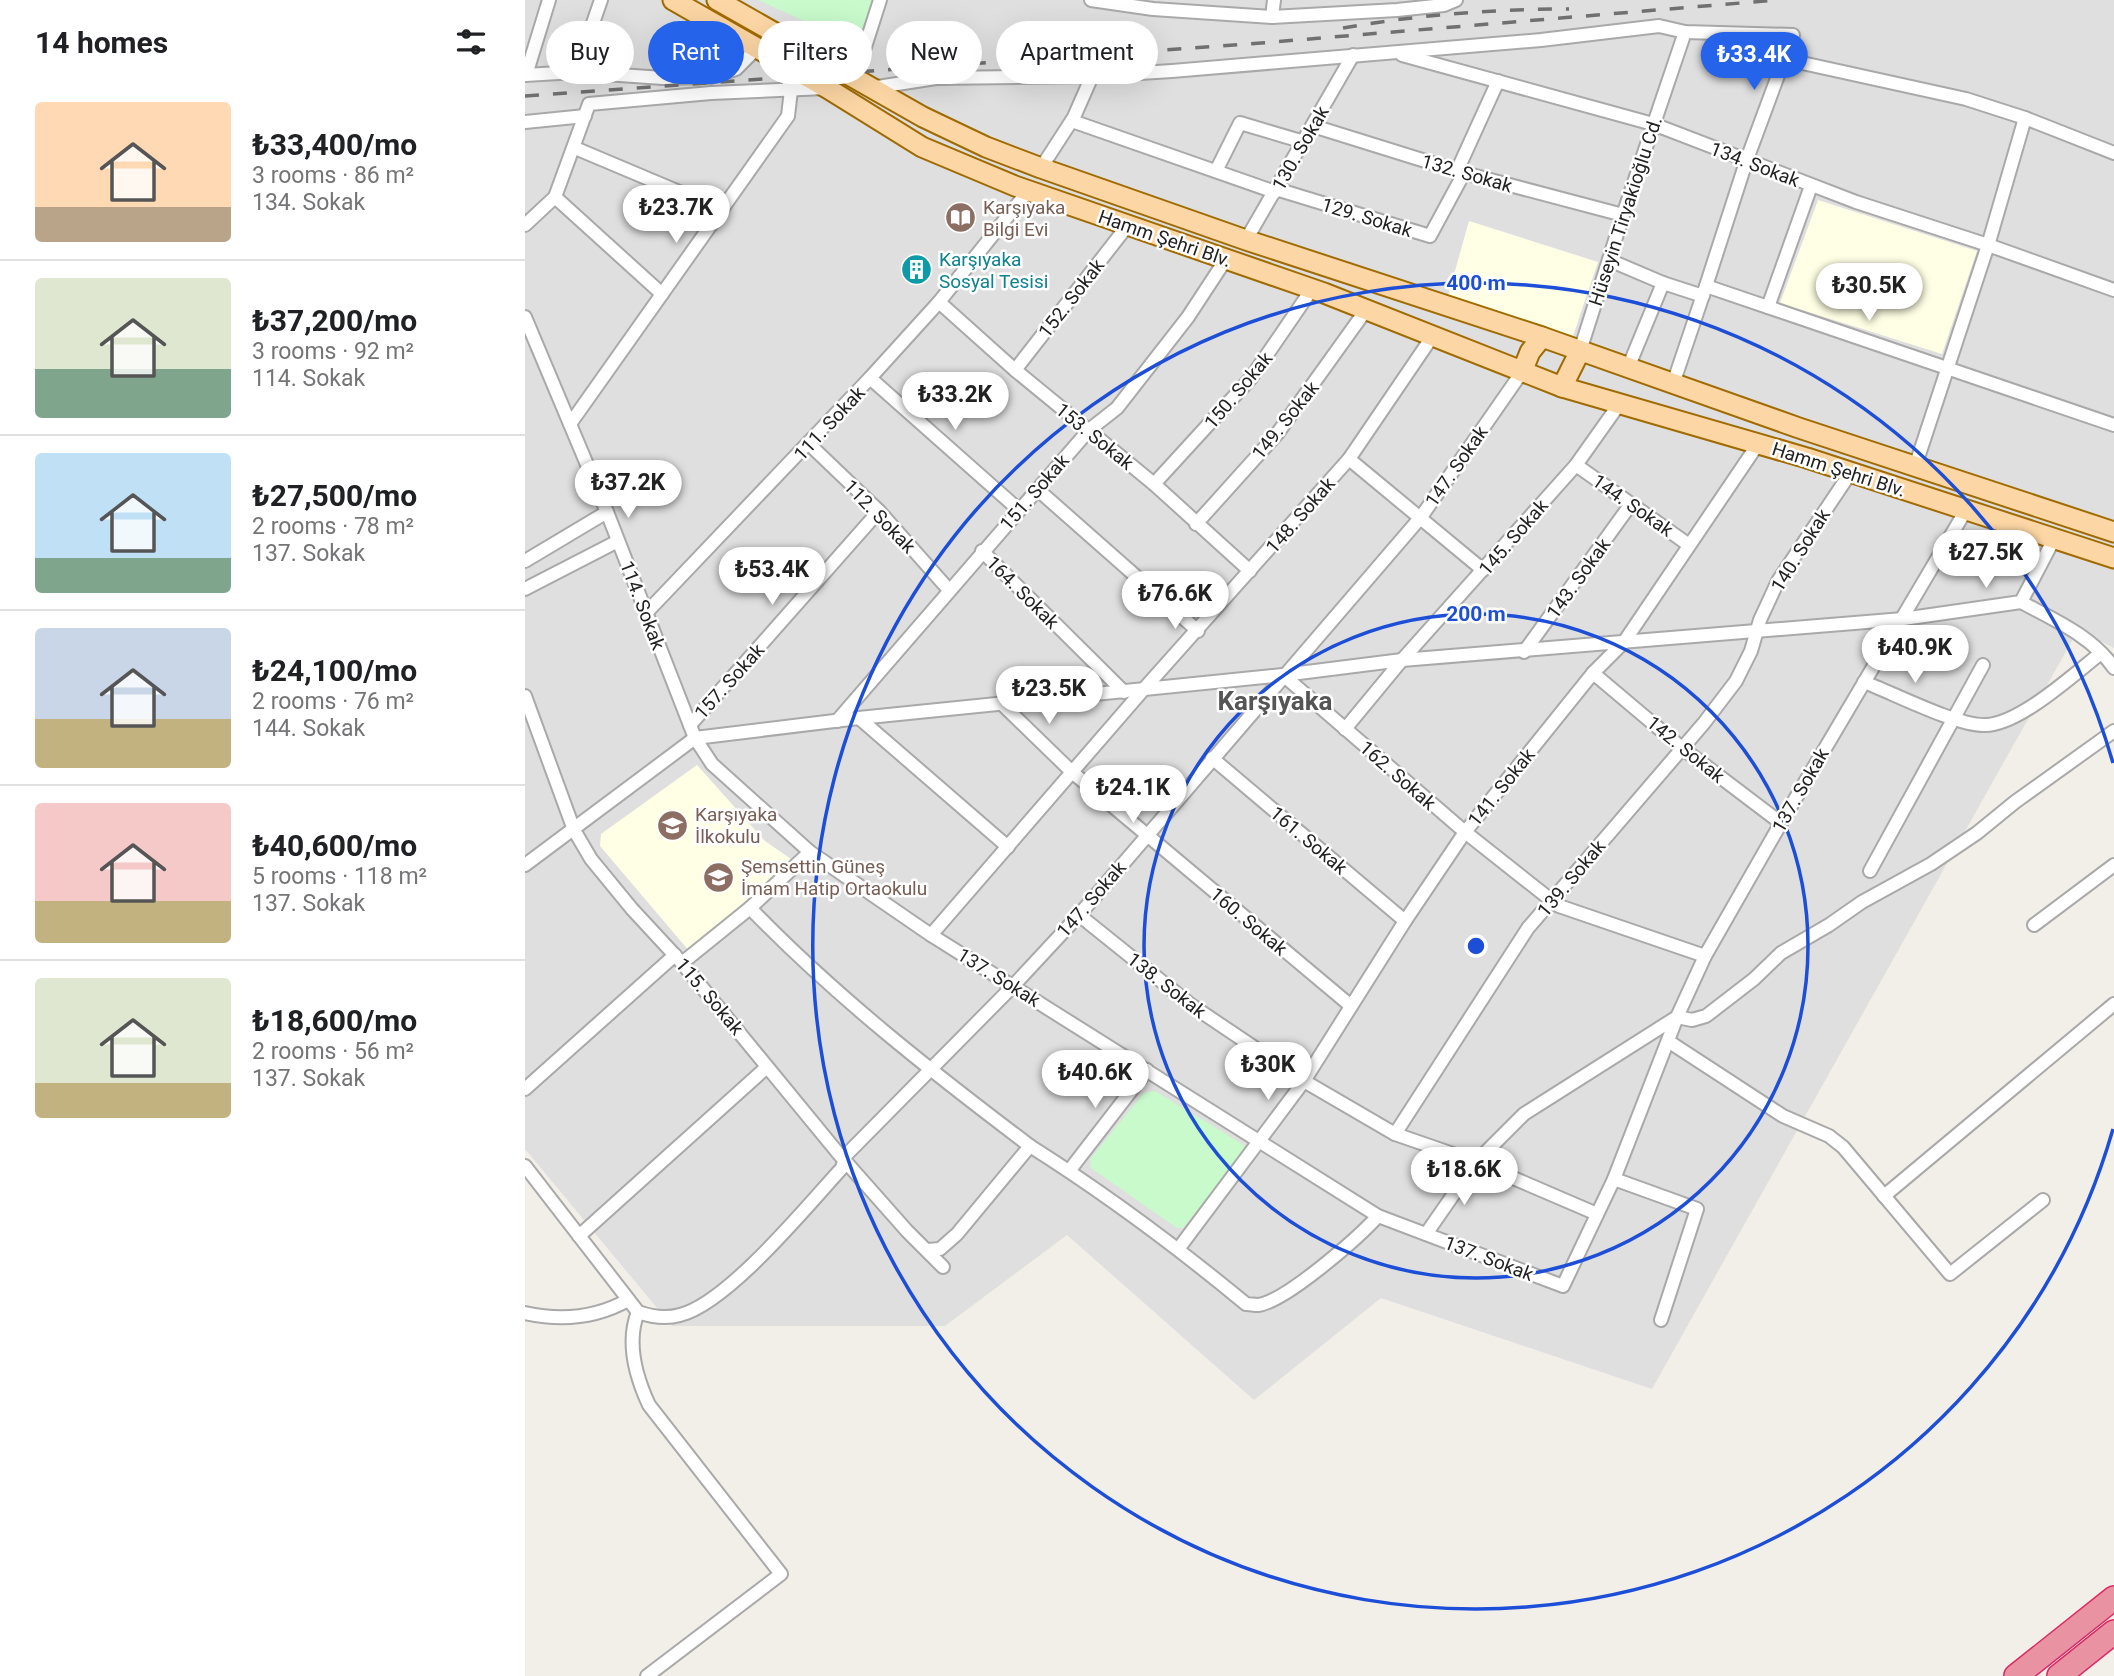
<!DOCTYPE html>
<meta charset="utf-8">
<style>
:root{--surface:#fff;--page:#f6f6f6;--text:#202124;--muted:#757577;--line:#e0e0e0;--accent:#2563eb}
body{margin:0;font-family:Roboto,sans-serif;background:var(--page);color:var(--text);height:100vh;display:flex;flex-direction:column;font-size:26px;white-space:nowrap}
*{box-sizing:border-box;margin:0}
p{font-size:23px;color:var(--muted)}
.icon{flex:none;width:38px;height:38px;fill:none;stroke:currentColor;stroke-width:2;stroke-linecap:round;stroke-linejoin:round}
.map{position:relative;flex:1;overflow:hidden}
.panel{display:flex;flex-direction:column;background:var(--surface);width:525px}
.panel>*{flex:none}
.top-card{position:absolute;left:21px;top:21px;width:665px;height:63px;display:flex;gap:14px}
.price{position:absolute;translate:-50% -60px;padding:0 16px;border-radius:24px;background:#fff;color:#222;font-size:23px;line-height:46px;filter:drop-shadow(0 2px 4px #0008)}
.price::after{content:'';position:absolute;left:50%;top:42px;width:21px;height:16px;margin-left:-10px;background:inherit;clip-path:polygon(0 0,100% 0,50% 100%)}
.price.current{background:var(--accent);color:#fff}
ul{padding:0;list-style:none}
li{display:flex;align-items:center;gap:21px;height:175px;padding:0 35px}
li+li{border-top:2px solid var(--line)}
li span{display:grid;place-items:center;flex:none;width:196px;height:140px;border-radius:7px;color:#555}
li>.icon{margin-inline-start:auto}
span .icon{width:84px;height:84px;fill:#fffc;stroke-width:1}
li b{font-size:30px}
h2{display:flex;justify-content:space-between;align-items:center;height:84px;padding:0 35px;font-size:30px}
.chip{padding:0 24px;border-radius:32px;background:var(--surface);box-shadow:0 7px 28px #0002;font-size:24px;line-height:63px}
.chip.current{background:var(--accent);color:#fff}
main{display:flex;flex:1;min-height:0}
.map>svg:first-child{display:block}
.residential{fill:#e0dfdf}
.education{fill:#ffffe5}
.park{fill:#c8facc}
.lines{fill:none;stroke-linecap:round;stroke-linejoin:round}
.street-casing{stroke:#a9a9a9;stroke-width:16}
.primary-casing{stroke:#a06b00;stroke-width:23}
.highway-casing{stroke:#dc2a67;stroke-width:26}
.street{stroke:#fff;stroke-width:12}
.primary{stroke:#fcd6a4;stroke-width:19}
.highway{stroke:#e892a2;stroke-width:23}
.rail{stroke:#707070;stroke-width:3.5;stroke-dasharray:14 14;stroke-linecap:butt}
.ring{fill:none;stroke:#1d4ed8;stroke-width:3.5}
.labels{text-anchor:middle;stroke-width:5;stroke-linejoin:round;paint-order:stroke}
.street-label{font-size:19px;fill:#222;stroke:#fff}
.education-label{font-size:19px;fill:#785e54;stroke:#fff;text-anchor:start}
.culture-label{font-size:19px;fill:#0d838f;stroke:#fff;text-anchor:start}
.district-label{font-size:26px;font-weight:bold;fill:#555;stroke:#fff}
.centre{fill:#1d4ed8;stroke:#fff;stroke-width:3.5}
.ring-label{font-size:21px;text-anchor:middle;font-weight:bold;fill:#1d4ed8;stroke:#fff;stroke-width:5;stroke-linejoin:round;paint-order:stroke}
</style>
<main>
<section class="panel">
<h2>14 homes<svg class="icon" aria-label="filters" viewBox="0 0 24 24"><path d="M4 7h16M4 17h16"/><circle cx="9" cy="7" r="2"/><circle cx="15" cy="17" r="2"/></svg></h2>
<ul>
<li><span style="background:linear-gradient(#ffd9b3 75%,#b9a48a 0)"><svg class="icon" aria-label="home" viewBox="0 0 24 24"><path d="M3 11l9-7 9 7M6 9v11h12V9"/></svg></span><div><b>₺33,400/mo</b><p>3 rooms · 86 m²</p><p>134. Sokak</p></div></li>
<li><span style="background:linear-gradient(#dfe7d0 65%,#7fa58c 0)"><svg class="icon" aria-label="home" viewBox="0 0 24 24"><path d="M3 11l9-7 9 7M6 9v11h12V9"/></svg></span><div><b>₺37,200/mo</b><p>3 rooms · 92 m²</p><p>114. Sokak</p></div></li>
<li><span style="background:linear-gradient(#bfe0f5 75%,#7fa58c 0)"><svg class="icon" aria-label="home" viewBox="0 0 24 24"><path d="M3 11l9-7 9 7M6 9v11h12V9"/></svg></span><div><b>₺27,500/mo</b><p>2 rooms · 78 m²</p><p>137. Sokak</p></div></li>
<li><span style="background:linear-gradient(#c9d6e8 65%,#c2b280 0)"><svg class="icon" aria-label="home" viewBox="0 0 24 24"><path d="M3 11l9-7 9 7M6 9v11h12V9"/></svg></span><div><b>₺24,100/mo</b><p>2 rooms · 76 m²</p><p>144. Sokak</p></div></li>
<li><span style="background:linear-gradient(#f6c9c9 70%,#c2b280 0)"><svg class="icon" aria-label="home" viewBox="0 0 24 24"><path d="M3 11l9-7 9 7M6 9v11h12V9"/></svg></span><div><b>₺40,600/mo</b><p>5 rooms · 118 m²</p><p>137. Sokak</p></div></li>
<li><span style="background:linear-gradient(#dfe7d0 75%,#c2b280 0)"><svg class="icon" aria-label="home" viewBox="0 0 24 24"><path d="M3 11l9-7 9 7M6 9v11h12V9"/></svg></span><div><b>₺18,600/mo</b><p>2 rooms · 56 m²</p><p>137. Sokak</p></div></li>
</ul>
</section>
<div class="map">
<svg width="1589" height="1676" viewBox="0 0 1589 1676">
<rect width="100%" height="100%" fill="#f2efe9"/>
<!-- residential -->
<path class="residential" d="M0,0H1589V648L1553,630L1127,1389L856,1298L729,1400L542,1235L420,1326H147L0,1149Z"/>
<!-- education -->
<g class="education">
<path d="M1293,200L1452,251L1417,354L1255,303Z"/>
<path d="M944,221L1073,262L1047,339L923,296Z"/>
<path d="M172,765L240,841L266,859L165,952L75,846L76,834Z"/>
</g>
<!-- park -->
<g class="park">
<path d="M233,0H348L332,45Z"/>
<path d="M630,1091L719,1145L720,1151L658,1228H652L566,1168L565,1159L619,1093Z"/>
</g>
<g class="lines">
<defs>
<g id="street">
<path d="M566,0L628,9L747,17L872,10L919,5L931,0"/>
<path d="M747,17L749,0"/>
<path d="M877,55L1128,124L1331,202L1463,245L1589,290"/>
<path d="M1259,59L1441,99L1500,118"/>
<path d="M51,72L76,0"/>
<path d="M318,73L339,50L355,0"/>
<path d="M0,75L51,72L138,78L186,77L211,69L232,48"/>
<path d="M1,75L24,0"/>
<path d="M138,78L182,19"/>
<path d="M346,88L411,78L567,76L647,71L1016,40L1134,26L1160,32L1268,35L1221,162L1181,286L1589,425"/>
<path d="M547,121L750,192"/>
<path d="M0,122L60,116"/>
<path d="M788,126L939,173L1098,215"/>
<path d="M50,148L197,210"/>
<path d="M516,168L549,117L567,76"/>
<path d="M691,171L715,123L779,142"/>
<path d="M932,171L973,81"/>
<path d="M751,189L905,236L939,173"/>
<path d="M30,197L137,294"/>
<path d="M0,225L30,197L64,104L186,93L301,88"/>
<path d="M721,240L828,55"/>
<path d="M1084,260L1138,283L1178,296"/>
<path d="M414,302L490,370L629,484L725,571"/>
<path d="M1243,307L1286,186"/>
<path d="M0,317L82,512L170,738L187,764L285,852L406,935L853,1216L1038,1286L1089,1179L1152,1017L1180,956L1256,823L1441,510"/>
<path d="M1055,351L1098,215L1160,32"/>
<path d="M1103,368L1138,283"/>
<path d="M490,370L603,225"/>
<path d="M345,378L494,510"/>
<path d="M1148,384L1181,286"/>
<path d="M45,424L263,116L266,90L259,64"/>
<path d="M284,444L354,511L424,590"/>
<path d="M824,459L958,570"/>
<path d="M1051,465L1164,545"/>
<path d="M1390,467L1464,242L1500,118L1589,153"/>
<path d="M629,484L726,378L787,289"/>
<path d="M512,489L673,631"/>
<path d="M671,524L752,434L841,310"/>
<path d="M457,551L599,692"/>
<path d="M0,561L82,512"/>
<path d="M0,589L93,541"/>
<path d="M1496,602C1529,620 1567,636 1589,668"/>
<path d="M121,613L345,378L414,302L503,191"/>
<path d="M999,652L1106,504"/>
<path d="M1068,673L1157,748L1256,823"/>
<path d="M758,675L940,832L1026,900L1034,906L1180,956"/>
<path d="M1339,682C1368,693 1432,726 1460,725C1494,725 1549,674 1576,653"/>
<path d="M0,696L49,830L66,859L107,909L157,963L313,1153L382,1231L418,1267"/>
<path d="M477,704L547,772L826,1006"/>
<path d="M334,718L483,847"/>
<path d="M312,721L564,430L592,408L663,317L701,259"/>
<path d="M165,725L354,511"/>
<path d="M820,729L877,660L1051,465L1095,403"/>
<path d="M687,758L880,921"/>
<path d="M285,852L225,908C310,996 407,1072 505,1146L432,1234L415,1249L402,1250"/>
<path d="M0,865L170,738L334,718L758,675L877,660L1378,619L1496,602L1529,539"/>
<path d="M1345,871L1458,665"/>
<path d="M554,915L666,1005L779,1081L870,1134L951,1162L1072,1214"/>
<path d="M1509,925L1589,865"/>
<path d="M406,935L618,690L824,459L907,337"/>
<path d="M157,963L225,908"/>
<path d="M1143,1041L1258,1116L1304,1136L1318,1147L1425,1274L1518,1200"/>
<path d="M0,1089L150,955"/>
<path d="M870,1134L1003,928L1179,723L1211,681L1226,651L1235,620L1253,581L1326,472"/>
<path d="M505,1146C581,1194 652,1247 721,1304C725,1304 729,1305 733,1305C760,1302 833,1238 853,1216"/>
<path d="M0,1166L113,1312C127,1317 141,1319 155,1315C203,1303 282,1206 317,1168L321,1155L489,985L554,915L896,517L997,372"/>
<path d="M544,1171L622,1070"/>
<path d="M1089,1179L1172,1209L1136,1320"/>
<path d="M1359,1196L1589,1004"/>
<path d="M901,1234L951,1162L999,1114L1152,1017L1167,1020L1181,1016L1229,979L1256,953L1304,925L1337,902L1406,864L1452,833L1490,802L1589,731"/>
<path d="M54,1236L242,1067"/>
<path d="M654,1248L779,1081L880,921L940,832L1068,673L1099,642L1233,444"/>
<path d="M113,1312C101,1342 111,1377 124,1405L256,1574L122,1676"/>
<path d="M0,1313C36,1321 71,1318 103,1300"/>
</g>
<g id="primary">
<path d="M148,0L302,88L397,147L490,186L799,293L1037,387L1282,458L1589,558"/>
<path d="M192,0L398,117L461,147L516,168L721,240L1017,337L1274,428L1589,532"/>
<path d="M997,372L1005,352L1017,337"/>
<path d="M1037,387L1055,351"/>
</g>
<g id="highway">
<path d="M1491,1676L1589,1598"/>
<path d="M1534,1676L1589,1632"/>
</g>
</defs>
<!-- street casing -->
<use href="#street" class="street-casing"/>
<!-- primary casing -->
<use href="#primary" class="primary-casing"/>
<!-- highway casing -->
<use href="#highway" class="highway-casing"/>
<!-- street -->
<use href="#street" class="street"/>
<!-- primary -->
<use href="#primary" class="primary"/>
<!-- highway -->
<use href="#highway" class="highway"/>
<!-- rail -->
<g class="rail">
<path d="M818,28C892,15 968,9 1044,9"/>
<path d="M0,96L736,43L1252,0"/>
</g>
</g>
<!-- distance rings -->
<g class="ring">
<circle cx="951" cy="946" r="332"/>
<path d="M1588 1129A663 663 0 1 1 1588 763"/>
</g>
<!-- icons -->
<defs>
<symbol id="library-disc" viewBox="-11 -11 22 22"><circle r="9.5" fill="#8d6e63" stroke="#fff"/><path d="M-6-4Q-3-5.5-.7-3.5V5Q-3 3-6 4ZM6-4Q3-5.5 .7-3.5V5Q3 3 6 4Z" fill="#fff"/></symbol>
<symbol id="building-disc" viewBox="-11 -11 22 22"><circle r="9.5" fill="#0f9aa8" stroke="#fff"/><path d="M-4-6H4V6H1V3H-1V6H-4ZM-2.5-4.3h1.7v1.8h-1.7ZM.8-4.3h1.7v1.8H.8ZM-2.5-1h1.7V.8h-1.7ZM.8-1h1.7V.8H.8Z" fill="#fff"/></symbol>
<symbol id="school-disc" viewBox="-11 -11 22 22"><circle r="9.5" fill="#8d6e63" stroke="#fff"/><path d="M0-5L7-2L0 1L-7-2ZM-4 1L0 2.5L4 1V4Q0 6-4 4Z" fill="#fff"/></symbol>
</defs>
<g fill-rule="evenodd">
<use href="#library-disc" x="418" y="200" width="35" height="35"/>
<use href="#building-disc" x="374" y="252" width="35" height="35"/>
<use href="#school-disc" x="130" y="808" width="35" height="35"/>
<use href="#school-disc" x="176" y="860" width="35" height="35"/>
</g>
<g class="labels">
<!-- street labels -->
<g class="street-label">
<text transform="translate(775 148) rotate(-60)" y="7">130. Sokak</text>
<text transform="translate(1230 164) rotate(21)" y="7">134. Sokak</text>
<text transform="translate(942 173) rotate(16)" y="7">132. Sokak</text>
<text transform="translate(1100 211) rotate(-72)" y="7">Hüseyin Tiryakioğlu Cd.</text>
<text transform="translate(842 217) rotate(17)" y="7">129. Sokak</text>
<text transform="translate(640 238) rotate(19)" y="7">Hamm Şehri Blv.</text>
<text transform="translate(546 298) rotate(-52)" y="7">152. Sokak</text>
<text transform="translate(713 390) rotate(-50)" y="7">150. Sokak</text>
<text transform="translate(760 420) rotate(-51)" y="7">149. Sokak</text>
<text transform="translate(304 423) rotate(-47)" y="7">111. Sokak</text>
<text transform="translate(570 436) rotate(39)" y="7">153. Sokak</text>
<text transform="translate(931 466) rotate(-55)" y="7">147. Sokak</text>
<text transform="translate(1314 469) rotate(18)" y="7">Hamm Şehri Blv.</text>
<text transform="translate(509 492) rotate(-49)" y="7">151. Sokak</text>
<text transform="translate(1108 505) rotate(35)" y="7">144. Sokak</text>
<text transform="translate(775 515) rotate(-49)" y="7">148. Sokak</text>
<text transform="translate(355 516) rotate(46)" y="7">112. Sokak</text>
<text transform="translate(988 537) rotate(-49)" y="7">145. Sokak</text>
<text transform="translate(1275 550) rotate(-58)" y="7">140. Sokak</text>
<text transform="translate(1053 578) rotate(-54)" y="7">143. Sokak</text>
<text transform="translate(498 592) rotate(45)" y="7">164. Sokak</text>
<text transform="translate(118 605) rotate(69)" y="7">114. Sokak</text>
<text transform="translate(204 681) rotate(-48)" y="7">157. Sokak</text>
<text transform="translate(1161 749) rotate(39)" y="7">142. Sokak</text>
<text transform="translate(873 775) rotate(41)" y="7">162. Sokak</text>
<text transform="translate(976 787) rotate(-51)" y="7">141. Sokak</text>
<text transform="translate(1275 790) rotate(-60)" y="7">137. Sokak</text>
<text transform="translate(784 840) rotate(40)" y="7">161. Sokak</text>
<text transform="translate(1046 878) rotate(-50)" y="7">139. Sokak</text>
<text transform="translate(566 899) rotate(-49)" y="7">147. Sokak</text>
<text transform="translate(724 921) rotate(40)" y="7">160. Sokak</text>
<text transform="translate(474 977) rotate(32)" y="7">137. Sokak</text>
<text transform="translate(642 985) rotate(38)" y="7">138. Sokak</text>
<text transform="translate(185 996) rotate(50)" y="7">115. Sokak</text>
<text transform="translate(964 1258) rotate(21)" y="7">137. Sokak</text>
</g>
<!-- education labels -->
<g class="education-label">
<text x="458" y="214">Karşıyaka<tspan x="458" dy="22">Bilgi Evi</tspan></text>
<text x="170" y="821">Karşıyaka<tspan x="170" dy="22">İlkokulu</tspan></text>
<text x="216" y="873">Şemsettin Güneş<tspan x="216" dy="22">İmam Hatip Ortaokulu</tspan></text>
</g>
<!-- culture labels -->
<g class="culture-label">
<text x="414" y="266">Karşıyaka<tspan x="414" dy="22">Sosyal Tesisi</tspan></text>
</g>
<!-- district labels -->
<g class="district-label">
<text x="750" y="710">Karşıyaka</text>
</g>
</g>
<circle cx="951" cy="946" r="10" class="centre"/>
<g class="ring-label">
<text x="951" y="290">400 m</text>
<text x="951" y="621">200 m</text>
</g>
</svg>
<b class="price current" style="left:1229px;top:92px">₺33.4K</b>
<b class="price" style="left:151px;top:245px">₺23.7K</b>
<b class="price" style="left:1344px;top:323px">₺30.5K</b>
<b class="price" style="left:430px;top:432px">₺33.2K</b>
<b class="price" style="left:103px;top:520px">₺37.2K</b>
<b class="price" style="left:1461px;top:590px">₺27.5K</b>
<b class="price" style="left:247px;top:607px">₺53.4K</b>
<b class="price" style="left:650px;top:631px">₺76.6K</b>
<b class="price" style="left:1390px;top:685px">₺40.9K</b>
<b class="price" style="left:524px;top:726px">₺23.5K</b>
<b class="price" style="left:608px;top:825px">₺24.1K</b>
<b class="price" style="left:743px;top:1102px">₺30K</b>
<b class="price" style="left:570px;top:1110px">₺40.6K</b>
<b class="price" style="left:939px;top:1207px">₺18.6K</b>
<div class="top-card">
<a class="chip">Buy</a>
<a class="chip current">Rent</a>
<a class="chip">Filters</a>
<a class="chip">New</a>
<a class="chip">Apartment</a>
</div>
</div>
</main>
